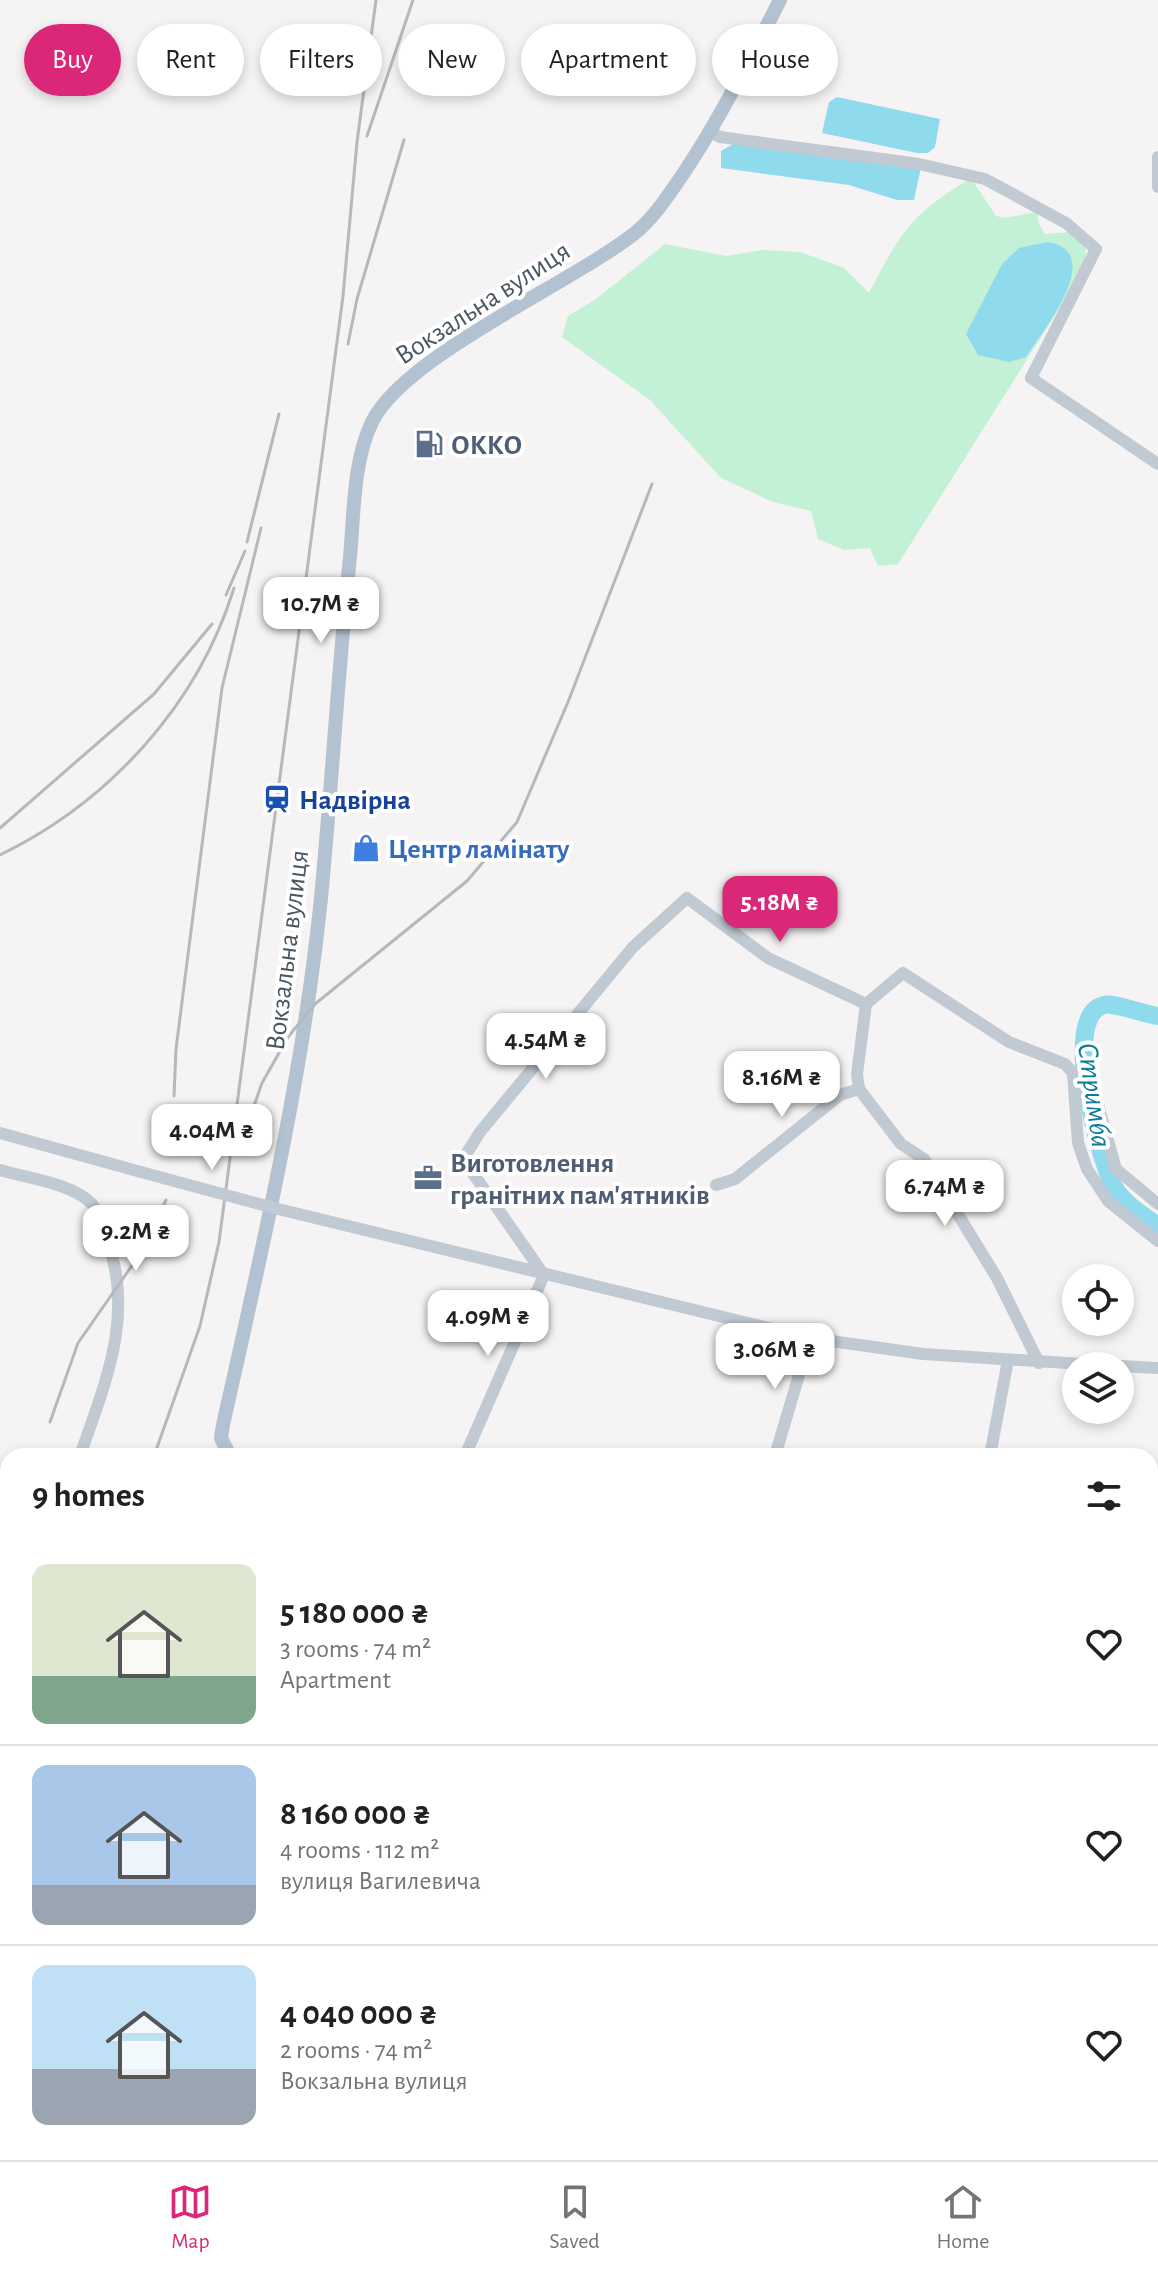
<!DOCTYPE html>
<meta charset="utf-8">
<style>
:root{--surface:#fff;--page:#f2f2f2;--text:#202124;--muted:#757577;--line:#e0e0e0;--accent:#db2777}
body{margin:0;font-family:"Alegreya Sans",sans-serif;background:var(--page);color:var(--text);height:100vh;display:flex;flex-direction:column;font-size:30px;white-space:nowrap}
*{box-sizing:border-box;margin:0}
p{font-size:26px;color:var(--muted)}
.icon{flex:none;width:44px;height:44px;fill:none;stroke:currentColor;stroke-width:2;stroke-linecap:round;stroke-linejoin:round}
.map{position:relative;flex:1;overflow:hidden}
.sheet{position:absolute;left:0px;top:1448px;width:1158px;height:712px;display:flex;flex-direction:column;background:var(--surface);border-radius:24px 24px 0 0;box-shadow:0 4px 12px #0003}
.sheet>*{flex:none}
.top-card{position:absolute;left:24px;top:24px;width:1110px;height:72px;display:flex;gap:16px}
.controls{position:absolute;left:1062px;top:1264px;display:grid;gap:16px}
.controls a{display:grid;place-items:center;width:72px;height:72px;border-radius:50%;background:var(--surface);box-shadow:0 4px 12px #0003;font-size:40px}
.price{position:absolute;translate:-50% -68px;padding:0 18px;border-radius:16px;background:#fff;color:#222;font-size:26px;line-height:52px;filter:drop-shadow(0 2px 4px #0008)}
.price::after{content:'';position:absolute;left:50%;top:48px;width:24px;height:18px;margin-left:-12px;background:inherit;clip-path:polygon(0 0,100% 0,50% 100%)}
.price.selected{background:var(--accent);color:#fff}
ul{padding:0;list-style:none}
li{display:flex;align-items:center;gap:24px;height:200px;padding:0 32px}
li+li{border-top:2px solid var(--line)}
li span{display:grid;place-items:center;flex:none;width:224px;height:160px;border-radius:16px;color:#555}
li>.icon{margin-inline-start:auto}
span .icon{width:96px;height:96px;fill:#fffc;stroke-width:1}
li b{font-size:34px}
h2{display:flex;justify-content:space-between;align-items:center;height:96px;padding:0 32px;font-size:34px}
.tag{padding:0 28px;border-radius:36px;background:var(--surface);box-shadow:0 4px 12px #0003;font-size:28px;line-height:72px}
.tag.selected{background:var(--accent);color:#fff}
.dock{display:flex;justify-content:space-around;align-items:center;height:112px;border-top:2px solid var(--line);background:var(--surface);font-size:22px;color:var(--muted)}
.dock a{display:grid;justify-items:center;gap:4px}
.dock .selected{color:var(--accent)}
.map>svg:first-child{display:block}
.green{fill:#c3f1d5}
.water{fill:#90daee}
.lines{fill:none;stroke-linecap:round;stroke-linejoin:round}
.river{stroke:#90daee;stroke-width:18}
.minor{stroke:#c1cad2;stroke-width:12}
.major{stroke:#b3c2d1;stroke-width:14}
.rail{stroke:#b5b8bd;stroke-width:3}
.minor-bridge{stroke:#c1cad2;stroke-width:12}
.labels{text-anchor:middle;stroke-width:8;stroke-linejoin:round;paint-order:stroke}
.street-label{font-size:28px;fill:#4a5661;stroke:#fff}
.service-label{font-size:28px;font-weight:bold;fill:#4e5e75;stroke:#fff;text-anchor:start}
.transit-label{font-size:28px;font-weight:bold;fill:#164399;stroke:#fff;text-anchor:start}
.shop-label{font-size:28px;font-weight:bold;fill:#366cbe;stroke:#fff;text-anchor:start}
.water-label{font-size:30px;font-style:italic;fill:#0c7c9b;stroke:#fff}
</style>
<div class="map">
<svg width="1158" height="2160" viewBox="0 0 1158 2160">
<rect width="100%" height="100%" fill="#f5f3f3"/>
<!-- green -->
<path class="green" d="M971,178L996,216L1005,218L1037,212L1039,224L1045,234L1085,231L1086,266L898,564L878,566L870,548L844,550L818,539L811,511L773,502L721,478L650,400L562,337L568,316L596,299L665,244L726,256L763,250L800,252L844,268L869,293C901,232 910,215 971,178Z"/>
<!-- water -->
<g class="water">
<path d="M837,97L940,119L935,147L928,153H917L822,133L829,102Z"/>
<path d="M735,143L921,167L914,200H897L849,185L721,168V151Z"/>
<path d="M1048,242C1107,252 1043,331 1026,357L1009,362L978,355L966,334L1002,264L1019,248Z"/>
<path d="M1150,2144L1158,2149V2160H1100L1107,2152H1150Z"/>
</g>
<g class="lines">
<!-- river -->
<g class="river">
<path d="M1158,1016C1146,1015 1113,1002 1104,1005C1060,1015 1099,1163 1116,1190C1126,1205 1143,1215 1158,1226"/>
<path d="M1150,1633L1158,1626"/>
<path d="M1158,1768L1152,1803L1158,1830"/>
<path d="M1158,2057L1155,2066L1158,2073"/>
</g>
<!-- minor -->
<g class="minor">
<path d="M711,132L720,137L919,164L985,179L1066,223L1096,249L1031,378L1158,464"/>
<path d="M1158,157V187"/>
<path d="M1094,1090L1116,1169L1158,1204"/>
<path d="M0,1133L141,1172"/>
<path d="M0,1170C26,1178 72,1183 92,1204C98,1211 102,1228 106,1237C136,1314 105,1383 80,1456"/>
<path d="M716,1185L735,1179L840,1095L859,1089"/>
<path d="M274,1208L810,1338L923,1354L1114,1366"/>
<path d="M544,1275L463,1159L480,1132L633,947L687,898L768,958L866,1004"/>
<path d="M1039,1363L997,1278L924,1159L901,1144L859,1089L857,1074L866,1004L903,973L1009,1042L1065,1064L1073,1073L1078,1143L1087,1169L1108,1201L1158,1241"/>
<path d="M1120,1366L1158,1368"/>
<path d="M465,1456L544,1275"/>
<path d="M775,1456L810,1338"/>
<path d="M990,1456L1008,1360"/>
<path d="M0,1664L8,1646"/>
</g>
<!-- major -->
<g class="major">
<path d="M230,1456L221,1438L223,1425C262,1250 303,1076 321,898C332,784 338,671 350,557C354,514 353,461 372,422C404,356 572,283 635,233C653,219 667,197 681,177C719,121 749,60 780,0"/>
<path d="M197,2160L200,2152"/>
</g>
<!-- rail -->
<g class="rail">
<path d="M367,136L413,0"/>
<path d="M348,344L357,299L404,140"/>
<path d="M247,542L279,414"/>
<path d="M226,595L245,551"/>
<path d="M0,828L154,694L212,624"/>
<path d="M0,855C109,802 198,705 234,588"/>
<path d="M174,1096L176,1049L222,688L261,528"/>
<path d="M242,1140L262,1083L288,1037L315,1004L467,881L517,822L568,702L652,484"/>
<path d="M50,1422L78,1343L140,1254L166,1200"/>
<path d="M154,1456L200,1326L219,1242L343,296L357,142L376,0"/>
<path d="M0,1824L8,1804"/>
</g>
<!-- minor-bridge -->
<path class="minor-bridge" d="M141,1172L274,1208"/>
</g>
<!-- icons -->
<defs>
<symbol id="fuel-bare" viewBox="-9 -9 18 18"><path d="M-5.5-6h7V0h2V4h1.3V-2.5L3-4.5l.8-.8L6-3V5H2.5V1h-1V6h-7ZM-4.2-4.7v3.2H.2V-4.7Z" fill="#5c6f8a" stroke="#fff" stroke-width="2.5" paint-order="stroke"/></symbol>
<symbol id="station-bare" viewBox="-9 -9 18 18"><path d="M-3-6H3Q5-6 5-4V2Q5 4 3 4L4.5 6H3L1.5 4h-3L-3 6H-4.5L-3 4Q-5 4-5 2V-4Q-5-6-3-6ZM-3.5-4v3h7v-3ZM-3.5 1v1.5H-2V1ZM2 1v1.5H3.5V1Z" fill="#1a4fb4" stroke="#fff" stroke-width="2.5" paint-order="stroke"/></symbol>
<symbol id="shop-bare" viewBox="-9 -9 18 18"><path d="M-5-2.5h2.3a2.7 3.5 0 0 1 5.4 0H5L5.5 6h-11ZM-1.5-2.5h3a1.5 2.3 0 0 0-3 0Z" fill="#3f7fe0" stroke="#fff" stroke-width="2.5" paint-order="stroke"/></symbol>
<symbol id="office-bare" viewBox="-9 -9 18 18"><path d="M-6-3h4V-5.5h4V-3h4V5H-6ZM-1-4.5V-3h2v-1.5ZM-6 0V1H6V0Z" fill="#5c6f8a" stroke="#fff" stroke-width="2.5" paint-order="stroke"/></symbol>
</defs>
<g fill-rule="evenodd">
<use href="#fuel-bare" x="409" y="424" width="40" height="40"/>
<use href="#station-bare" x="257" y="779" width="40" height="40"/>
<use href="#shop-bare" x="346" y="828" width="40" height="40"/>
<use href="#office-bare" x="408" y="1158" width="40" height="40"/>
</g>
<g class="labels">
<!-- street labels -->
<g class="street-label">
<text transform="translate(482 302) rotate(-33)" y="10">Вокзальна вулиця</text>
<text transform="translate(286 950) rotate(-83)" y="10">Вокзальна вулиця</text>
</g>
<!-- service labels -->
<g class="service-label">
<text x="451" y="454">ОККО</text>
<text x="450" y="1172">Виготовлення<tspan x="450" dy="32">гранітних пам'ятників</tspan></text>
</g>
<!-- transit labels -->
<g class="transit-label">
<text x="299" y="809">Надвірна</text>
</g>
<!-- shop labels -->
<g class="shop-label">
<text x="388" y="858">Центр ламінату</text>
</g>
<!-- water labels -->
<g class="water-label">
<text transform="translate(1095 1095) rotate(82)" y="10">Стримба</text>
</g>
</g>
</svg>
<div class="controls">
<a><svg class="icon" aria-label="locate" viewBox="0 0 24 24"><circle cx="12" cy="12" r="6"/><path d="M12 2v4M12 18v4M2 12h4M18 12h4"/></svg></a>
<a><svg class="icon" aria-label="layers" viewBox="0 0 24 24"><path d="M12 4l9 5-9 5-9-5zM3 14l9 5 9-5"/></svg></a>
</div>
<b class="price" style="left:321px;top:645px">10.7M ₴</b>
<b class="price selected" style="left:780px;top:944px">5.18M ₴</b>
<b class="price" style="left:546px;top:1081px">4.54M ₴</b>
<b class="price" style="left:782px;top:1119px">8.16M ₴</b>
<b class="price" style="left:212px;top:1172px">4.04M ₴</b>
<b class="price" style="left:945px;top:1228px">6.74M ₴</b>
<b class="price" style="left:136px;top:1273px">9.2M ₴</b>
<b class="price" style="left:488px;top:1358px">4.09M ₴</b>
<b class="price" style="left:775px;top:1391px">3.06M ₴</b>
<div class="top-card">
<a class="tag selected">Buy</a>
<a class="tag">Rent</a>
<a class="tag">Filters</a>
<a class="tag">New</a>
<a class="tag">Apartment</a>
<a class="tag">House</a>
</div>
<section class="sheet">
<h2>9 homes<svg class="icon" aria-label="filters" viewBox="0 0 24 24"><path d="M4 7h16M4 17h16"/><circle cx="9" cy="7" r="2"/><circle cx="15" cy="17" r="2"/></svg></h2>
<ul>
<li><span style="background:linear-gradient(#dfe7d0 70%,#7fa58c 0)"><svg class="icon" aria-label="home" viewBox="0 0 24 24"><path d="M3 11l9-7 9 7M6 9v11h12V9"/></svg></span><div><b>5 180 000 ₴</b><p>3 rooms · 74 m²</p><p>Apartment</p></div><svg class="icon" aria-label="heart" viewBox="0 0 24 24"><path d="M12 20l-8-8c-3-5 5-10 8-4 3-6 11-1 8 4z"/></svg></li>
<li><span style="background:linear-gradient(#a9c7e8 75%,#9aa5b1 0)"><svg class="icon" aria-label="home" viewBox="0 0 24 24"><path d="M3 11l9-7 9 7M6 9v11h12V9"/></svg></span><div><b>8 160 000 ₴</b><p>4 rooms · 112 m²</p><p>вулиця Вагилевича</p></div><svg class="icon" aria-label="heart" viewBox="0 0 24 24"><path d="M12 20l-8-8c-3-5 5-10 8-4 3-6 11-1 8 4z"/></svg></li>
<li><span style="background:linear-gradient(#bfe0f5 65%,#9aa5b1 0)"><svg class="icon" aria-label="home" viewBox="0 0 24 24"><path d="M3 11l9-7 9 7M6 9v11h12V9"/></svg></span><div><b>4 040 000 ₴</b><p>2 rooms · 74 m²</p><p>Вокзальна вулиця</p></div><svg class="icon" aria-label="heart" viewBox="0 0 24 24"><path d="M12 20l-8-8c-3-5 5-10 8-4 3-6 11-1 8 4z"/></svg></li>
</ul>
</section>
</div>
<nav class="dock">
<a class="selected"><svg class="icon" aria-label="map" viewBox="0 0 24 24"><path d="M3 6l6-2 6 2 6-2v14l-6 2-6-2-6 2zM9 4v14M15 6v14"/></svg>Map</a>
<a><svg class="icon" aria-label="saved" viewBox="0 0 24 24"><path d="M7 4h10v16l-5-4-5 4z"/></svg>Saved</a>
<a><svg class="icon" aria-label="home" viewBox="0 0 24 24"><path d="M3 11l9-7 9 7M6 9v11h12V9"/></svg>Home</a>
</nav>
